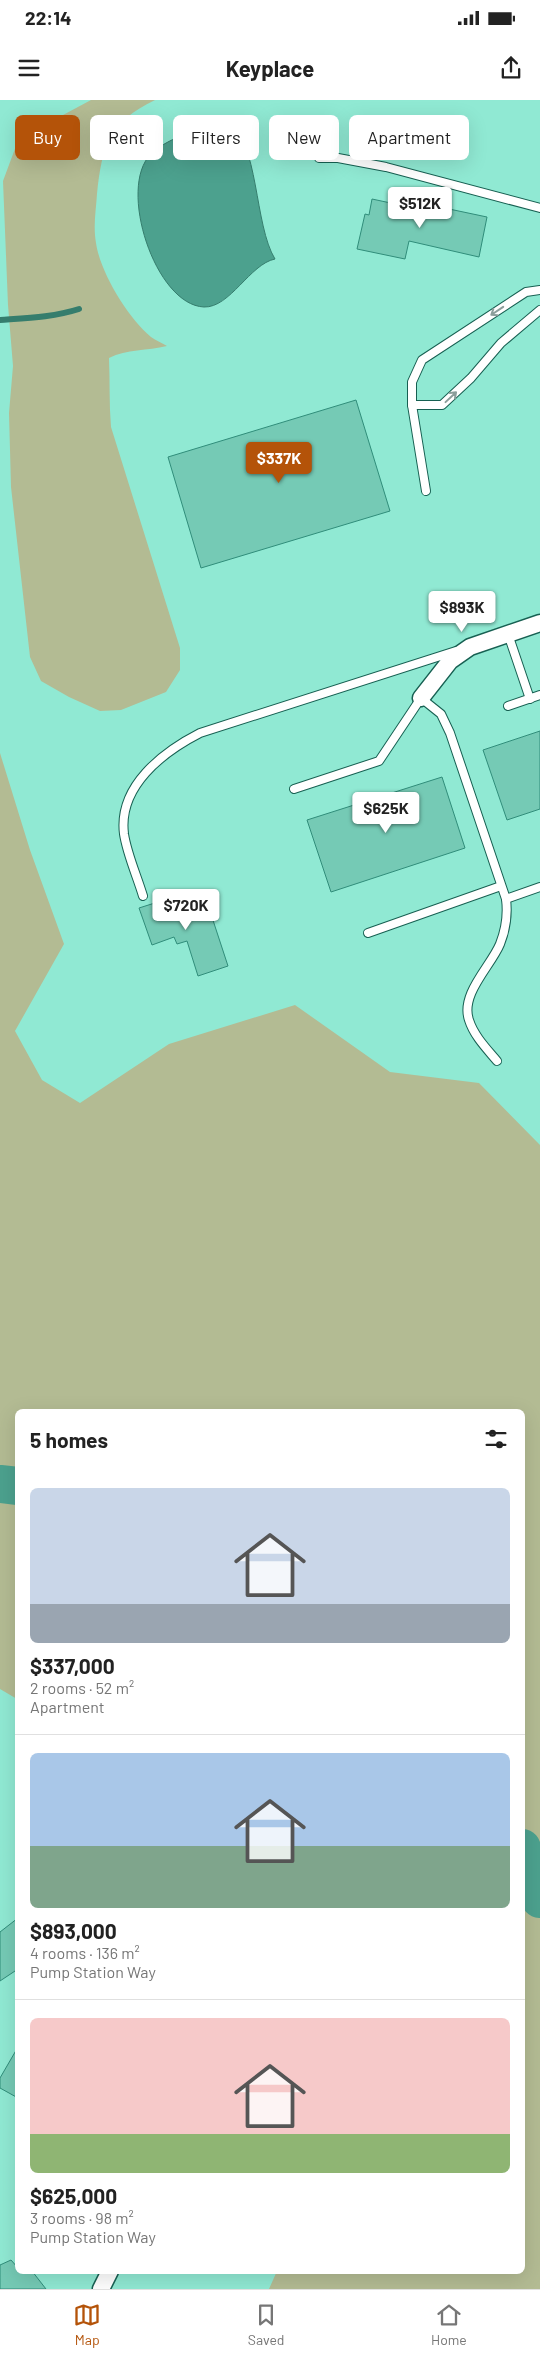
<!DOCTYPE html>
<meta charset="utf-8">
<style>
:root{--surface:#fff;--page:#f2f2f2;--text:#222;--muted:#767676;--line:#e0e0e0;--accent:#b45309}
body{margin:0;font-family:Barlow,sans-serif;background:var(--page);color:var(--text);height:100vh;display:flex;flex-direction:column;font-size:19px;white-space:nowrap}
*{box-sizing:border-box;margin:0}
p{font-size:16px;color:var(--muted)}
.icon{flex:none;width:28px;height:28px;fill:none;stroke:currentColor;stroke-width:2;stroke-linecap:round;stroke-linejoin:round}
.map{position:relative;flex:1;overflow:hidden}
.sheet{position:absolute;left:15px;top:1309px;width:510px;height:865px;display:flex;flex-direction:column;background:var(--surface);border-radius:8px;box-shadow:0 5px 20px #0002}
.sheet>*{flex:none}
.guide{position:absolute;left:15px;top:15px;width:510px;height:45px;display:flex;gap:10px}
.price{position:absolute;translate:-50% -42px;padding:0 11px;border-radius:5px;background:#fff;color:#222;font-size:16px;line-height:32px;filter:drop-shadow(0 1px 2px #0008)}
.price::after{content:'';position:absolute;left:50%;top:30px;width:15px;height:11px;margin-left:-8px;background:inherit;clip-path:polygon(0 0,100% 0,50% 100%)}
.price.current{background:var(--accent);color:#fff}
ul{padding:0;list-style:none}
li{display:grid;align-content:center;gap:10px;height:265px;padding:0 15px}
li+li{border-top:1px solid var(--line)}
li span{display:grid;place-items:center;height:155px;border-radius:8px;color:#555}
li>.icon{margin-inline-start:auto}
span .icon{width:90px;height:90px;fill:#fffc;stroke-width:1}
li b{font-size:21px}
h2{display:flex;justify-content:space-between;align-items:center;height:60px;padding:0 15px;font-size:21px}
.tag{padding:0 18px;border-radius:8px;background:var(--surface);box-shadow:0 5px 20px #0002;font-size:18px;line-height:45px}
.tag.current{background:var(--accent);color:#fff}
.status{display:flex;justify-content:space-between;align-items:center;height:35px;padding:0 25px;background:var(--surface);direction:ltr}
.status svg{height:14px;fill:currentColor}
header{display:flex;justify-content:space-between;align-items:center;height:65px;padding:0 15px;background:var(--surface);font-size:22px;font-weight:700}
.tabs{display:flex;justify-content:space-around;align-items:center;height:70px;border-top:1px solid var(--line);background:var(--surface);font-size:14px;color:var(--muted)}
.tabs a{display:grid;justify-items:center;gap:2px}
.tabs .current{color:var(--accent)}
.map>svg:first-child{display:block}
.green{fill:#b3bb93}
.water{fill:#4ca18e;stroke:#357d6d}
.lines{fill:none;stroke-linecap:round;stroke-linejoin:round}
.stream{stroke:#357d6d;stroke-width:6}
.river{stroke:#4ca18e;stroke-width:38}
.building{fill:#75cab5;stroke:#308d7a}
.service-casing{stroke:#176052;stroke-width:10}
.minor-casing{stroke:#176052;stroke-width:19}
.service{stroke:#fff;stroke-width:8}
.minor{stroke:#fff;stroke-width:16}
.oneway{stroke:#8c9e9b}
</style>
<div class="status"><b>22:14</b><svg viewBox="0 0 49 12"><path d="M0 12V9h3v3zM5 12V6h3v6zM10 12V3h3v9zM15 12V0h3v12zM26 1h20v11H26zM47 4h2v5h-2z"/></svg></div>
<header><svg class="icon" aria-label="menu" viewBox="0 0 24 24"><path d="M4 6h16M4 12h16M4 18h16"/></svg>Keyplace<svg class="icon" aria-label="share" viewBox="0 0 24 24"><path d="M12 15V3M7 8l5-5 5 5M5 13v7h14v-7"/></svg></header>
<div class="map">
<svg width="540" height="2189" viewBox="0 0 540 2189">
<rect width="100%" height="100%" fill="#90e9d3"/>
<!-- green -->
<g class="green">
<path d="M91,0H155C109,22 102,46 97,94C96,110 93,126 96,143C100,172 128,218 151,237C155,240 162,243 167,246C147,251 127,249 109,258C110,281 109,304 111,327L180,548V570L166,592L121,610L100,611L69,597L41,581L30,557L11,387L9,313L13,266L8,205L3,81L16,46L35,30Z"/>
<path d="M0,653L30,750L64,844L15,931L42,980L80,1003L169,944L295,905L390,972L479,983L540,1045V2189H269L277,2171H522V1311H18L17,1599L0,1589Z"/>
</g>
<!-- water -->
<path class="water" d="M228,22C259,41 254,125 275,159C250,164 230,208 204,207C155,205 117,87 151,54C171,35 203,29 228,22Z"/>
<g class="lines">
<!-- stream -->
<path class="stream" d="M0,220C27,218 54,217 79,209"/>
<!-- river -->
<g class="river">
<path d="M0,1384L18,1386"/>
<path d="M522,1748L540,1799"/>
</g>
</g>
<!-- building -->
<g class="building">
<path d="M372,99L414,108L416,102L487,117L479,157L409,141L405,159L357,149L365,114L369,115Z"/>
<path d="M356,300L390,411L201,468L168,357Z"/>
<path d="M540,631V709L507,720L483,650Z"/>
<path d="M442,677L465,748L331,792L307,720Z"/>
<path d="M180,795L184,810L207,802L228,866L198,876L187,841L177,844L174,837L152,845L139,808Z"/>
<path d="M18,1818V1869L0,1881V1832Z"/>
<path d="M18,1947V1998L0,1988V1978Z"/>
<path d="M11,2160L18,2168V2171H32L46,2189H0V2165Z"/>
</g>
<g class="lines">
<defs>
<g id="service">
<path d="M319,58H338L386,67L540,108"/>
<path d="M540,190L526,192L422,260L412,282V305H442L471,278L501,243L540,210"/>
<path d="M412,305L426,391"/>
<path d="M508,534L530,599"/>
<path d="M508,606L540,595"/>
<path d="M294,689L379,661L421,598L441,614L450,633L506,799L540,787"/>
<path d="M143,796C137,776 127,754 124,734C118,686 163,652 200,633L456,551"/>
<path d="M368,833L501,786"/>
<path d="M497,961C487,949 474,936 469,920C460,894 491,866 500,844C506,829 508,815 506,799"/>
</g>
<g id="minor">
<path d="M421,598L450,561L470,547L540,523"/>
<path d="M101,2189L110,2171"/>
</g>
</defs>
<!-- service casing -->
<use href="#service" class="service-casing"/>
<!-- minor casing -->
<use href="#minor" class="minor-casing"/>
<!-- service -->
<use href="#service" class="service"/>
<!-- minor -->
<use href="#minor" class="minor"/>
</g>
<!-- one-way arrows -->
<defs><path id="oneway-shaft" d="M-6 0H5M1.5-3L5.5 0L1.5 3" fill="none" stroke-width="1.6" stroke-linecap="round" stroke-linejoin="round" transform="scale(1.25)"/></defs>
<g class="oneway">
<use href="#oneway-shaft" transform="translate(497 211) rotate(146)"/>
<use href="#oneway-shaft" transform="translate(451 297) rotate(-43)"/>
</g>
</svg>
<b class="price" style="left:420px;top:129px">$512K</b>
<b class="price current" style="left:279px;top:384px">$337K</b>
<b class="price" style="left:462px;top:533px">$893K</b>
<b class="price" style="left:386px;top:734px">$625K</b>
<b class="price" style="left:186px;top:831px">$720K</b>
<div class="guide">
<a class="tag current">Buy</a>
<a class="tag">Rent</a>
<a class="tag">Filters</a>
<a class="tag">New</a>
<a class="tag">Apartment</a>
</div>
<section class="sheet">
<h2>5 homes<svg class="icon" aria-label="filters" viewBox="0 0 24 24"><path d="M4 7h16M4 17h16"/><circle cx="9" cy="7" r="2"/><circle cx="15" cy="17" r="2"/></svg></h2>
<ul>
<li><span style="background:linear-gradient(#c9d6e8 75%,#9aa5b1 0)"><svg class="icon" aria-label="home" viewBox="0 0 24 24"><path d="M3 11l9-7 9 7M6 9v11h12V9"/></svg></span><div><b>$337,000</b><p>2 rooms · 52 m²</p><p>Apartment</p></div></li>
<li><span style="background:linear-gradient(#a9c7e8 60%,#7fa58c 0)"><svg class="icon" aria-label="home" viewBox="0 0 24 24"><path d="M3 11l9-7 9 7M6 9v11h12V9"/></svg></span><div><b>$893,000</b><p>4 rooms · 136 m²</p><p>Pump Station Way</p></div></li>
<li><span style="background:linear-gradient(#f6c9c9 75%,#8fb573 0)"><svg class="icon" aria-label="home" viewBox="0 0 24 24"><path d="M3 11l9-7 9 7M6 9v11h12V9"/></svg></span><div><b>$625,000</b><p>3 rooms · 98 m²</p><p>Pump Station Way</p></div></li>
</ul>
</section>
</div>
<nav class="tabs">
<a class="current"><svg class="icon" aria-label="map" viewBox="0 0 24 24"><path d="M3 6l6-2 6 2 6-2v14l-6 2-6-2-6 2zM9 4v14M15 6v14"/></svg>Map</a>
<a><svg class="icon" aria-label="saved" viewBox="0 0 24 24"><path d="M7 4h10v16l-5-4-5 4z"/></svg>Saved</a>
<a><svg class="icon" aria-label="home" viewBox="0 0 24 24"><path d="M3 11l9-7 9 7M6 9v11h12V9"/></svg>Home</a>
</nav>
